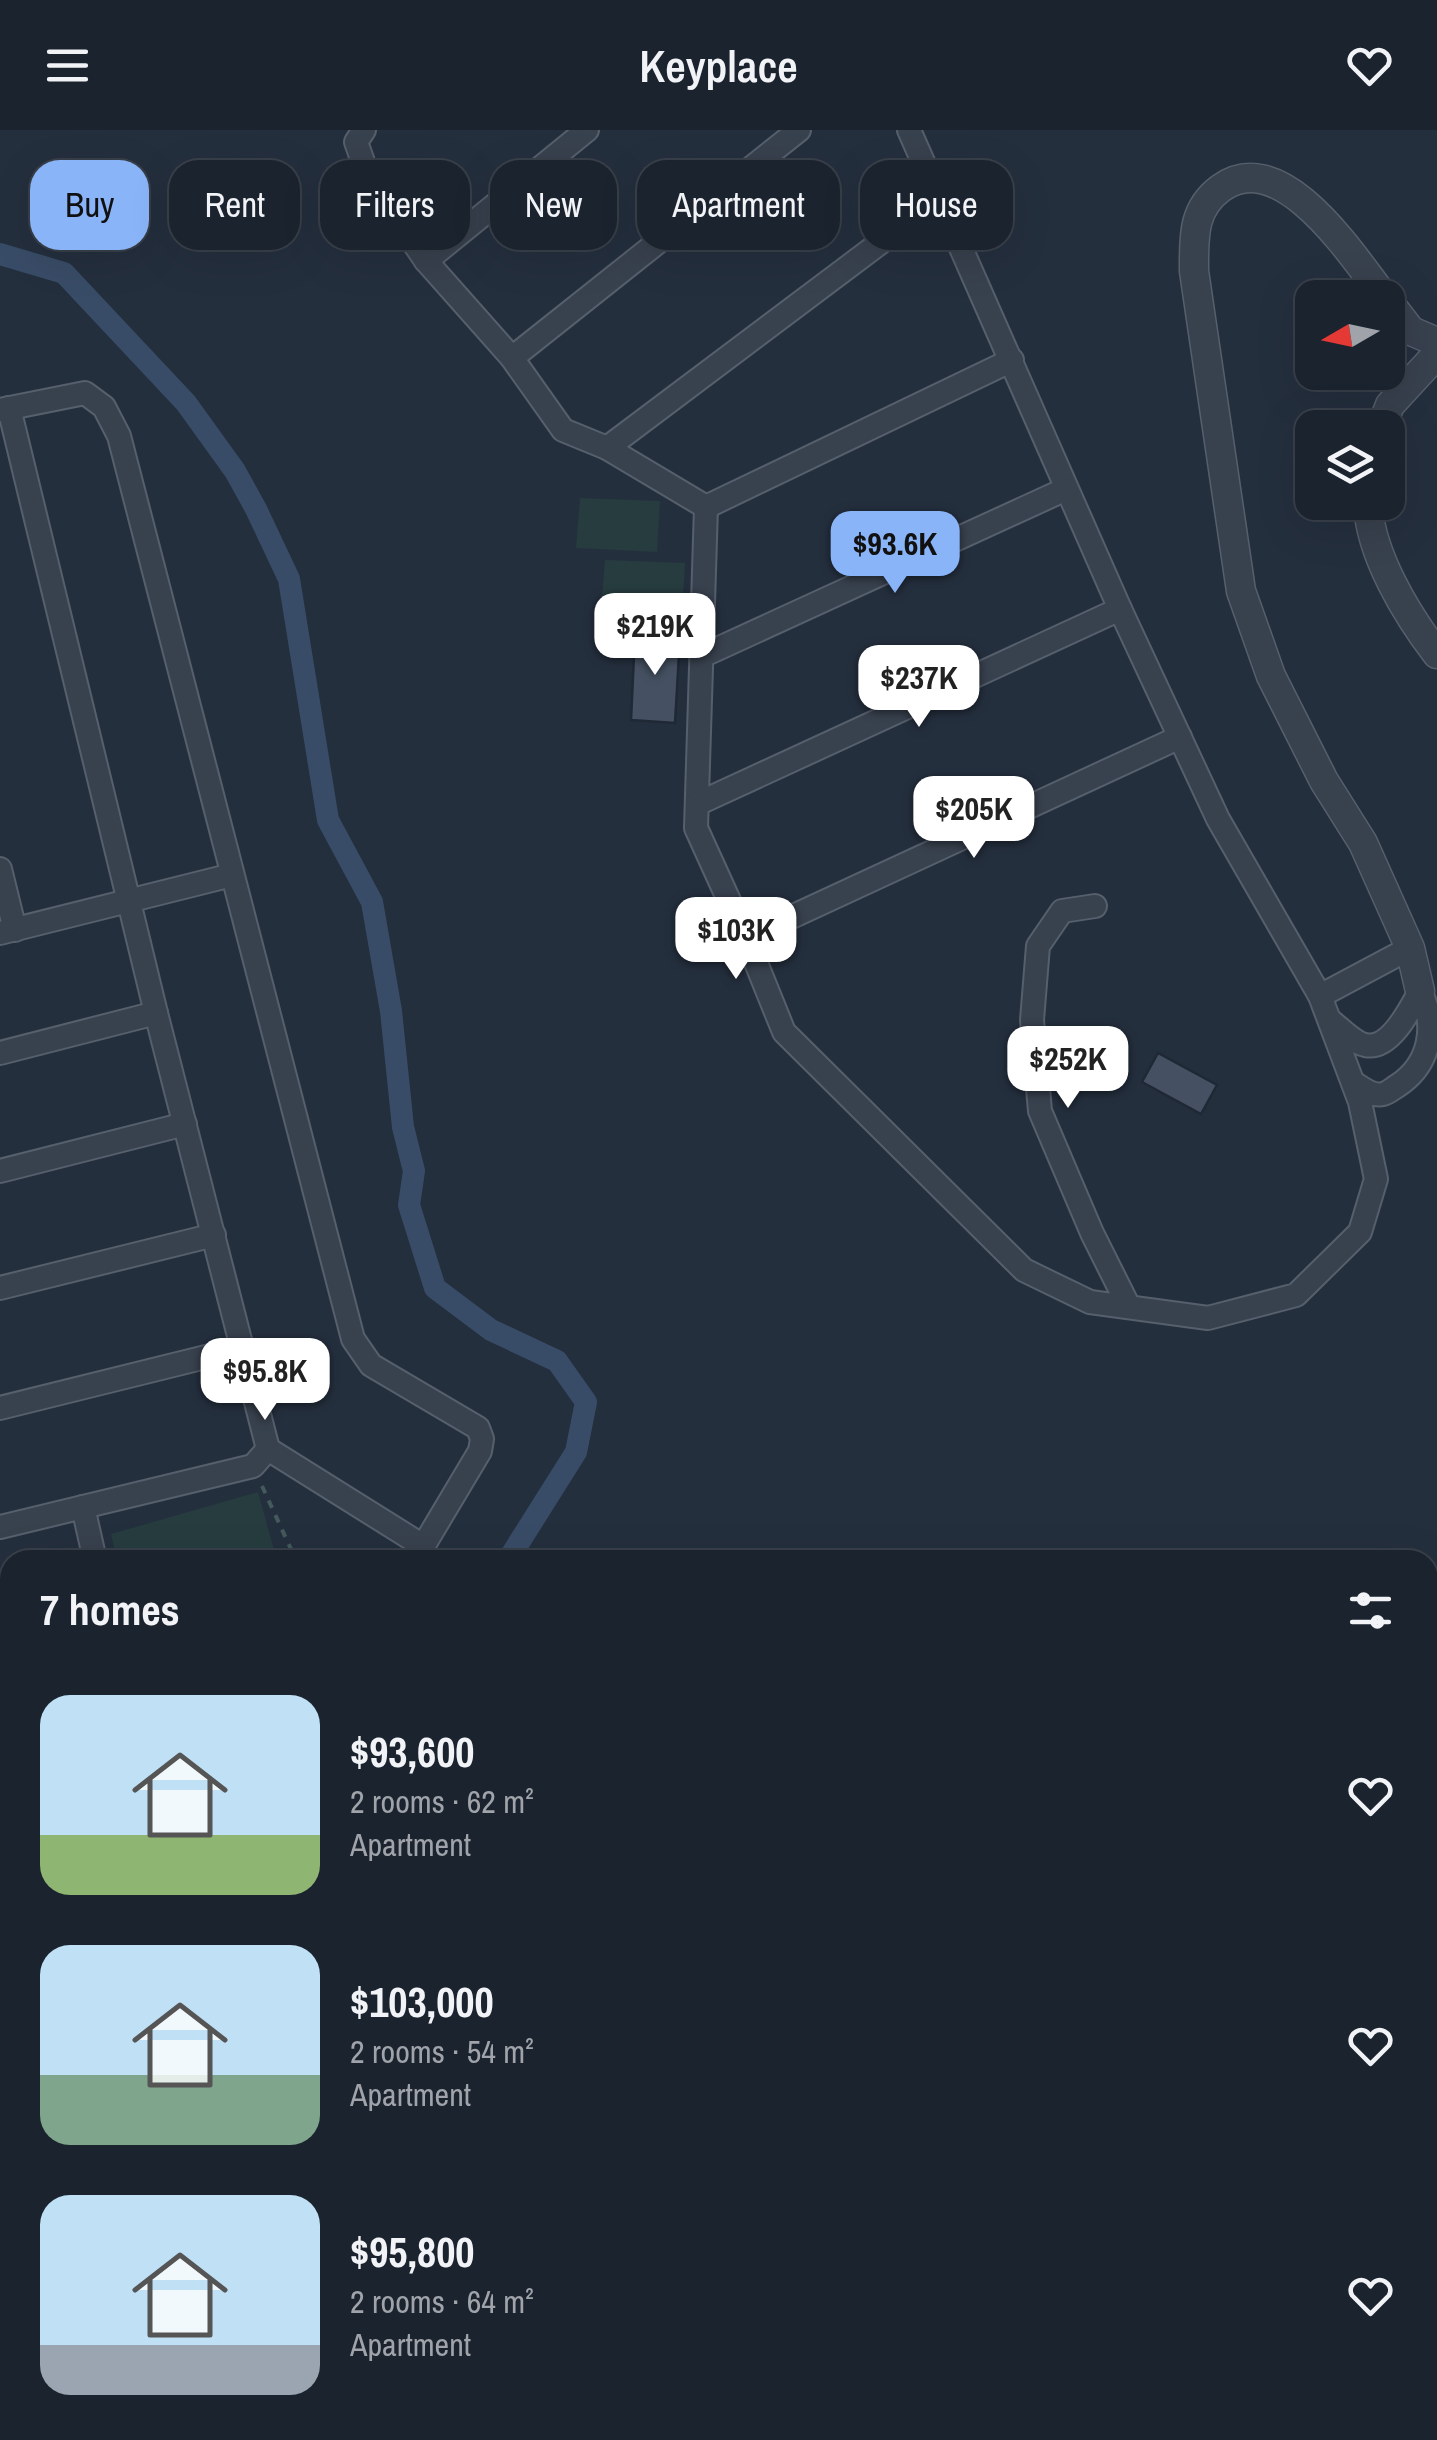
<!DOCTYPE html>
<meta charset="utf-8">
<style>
:root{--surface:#1b232e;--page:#242b36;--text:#f1f3f6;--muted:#a0a4aa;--line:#39404a;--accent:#8ab4f8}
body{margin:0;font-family:"Archivo Narrow",sans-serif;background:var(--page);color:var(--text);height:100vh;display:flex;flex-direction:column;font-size:38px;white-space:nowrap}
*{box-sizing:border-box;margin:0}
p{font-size:32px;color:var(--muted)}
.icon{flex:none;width:55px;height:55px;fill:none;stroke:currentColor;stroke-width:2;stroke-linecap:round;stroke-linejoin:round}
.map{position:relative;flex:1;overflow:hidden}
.sheet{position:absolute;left:0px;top:1420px;width:1438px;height:890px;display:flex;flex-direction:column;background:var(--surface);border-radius:30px 30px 0 0;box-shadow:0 10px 40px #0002,0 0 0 2px var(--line)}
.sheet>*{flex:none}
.hud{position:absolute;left:30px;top:30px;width:1378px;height:90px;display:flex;gap:20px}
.needle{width:65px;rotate:261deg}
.tools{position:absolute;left:1295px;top:150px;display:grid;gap:20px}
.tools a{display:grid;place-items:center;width:110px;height:110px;border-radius:20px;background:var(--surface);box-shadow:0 10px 40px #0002,0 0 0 2px var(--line);font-size:50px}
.price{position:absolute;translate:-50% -85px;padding:0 22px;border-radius:20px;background:#fff;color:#222;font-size:32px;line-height:65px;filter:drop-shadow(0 2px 5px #0008)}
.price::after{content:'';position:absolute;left:50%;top:60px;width:30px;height:22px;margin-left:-15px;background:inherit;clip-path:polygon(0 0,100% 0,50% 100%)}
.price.active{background:var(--accent);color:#111}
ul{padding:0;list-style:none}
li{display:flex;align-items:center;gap:30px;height:250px;padding:0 40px}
li span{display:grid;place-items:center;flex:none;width:280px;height:200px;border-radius:30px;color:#555}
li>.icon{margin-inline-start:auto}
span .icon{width:120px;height:120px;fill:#fffc;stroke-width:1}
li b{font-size:42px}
h2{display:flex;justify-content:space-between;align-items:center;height:120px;padding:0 40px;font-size:42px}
.chip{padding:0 35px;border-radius:30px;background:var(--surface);box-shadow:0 10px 40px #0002,0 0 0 2px var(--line);font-size:35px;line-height:90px}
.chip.active{background:var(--accent);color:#111}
header{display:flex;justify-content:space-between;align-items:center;height:130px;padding:0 40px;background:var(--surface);font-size:45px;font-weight:600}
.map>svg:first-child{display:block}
.green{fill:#263c3f}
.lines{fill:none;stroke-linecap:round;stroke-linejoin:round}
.canal{stroke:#394c67;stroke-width:22}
.building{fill:#455162;stroke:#1f2835;stroke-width:2.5}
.service-casing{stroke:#565f6c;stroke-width:15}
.minor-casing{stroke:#565f6c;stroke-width:26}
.tertiary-casing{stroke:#565f6c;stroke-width:31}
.path{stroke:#44595c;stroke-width:4;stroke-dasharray:8 8;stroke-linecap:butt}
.service{stroke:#38414e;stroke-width:11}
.minor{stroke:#38414e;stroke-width:22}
.tertiary{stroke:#38414e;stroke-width:28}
</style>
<header><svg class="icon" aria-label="menu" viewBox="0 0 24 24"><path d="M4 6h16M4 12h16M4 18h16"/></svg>Keyplace<svg class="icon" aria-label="heart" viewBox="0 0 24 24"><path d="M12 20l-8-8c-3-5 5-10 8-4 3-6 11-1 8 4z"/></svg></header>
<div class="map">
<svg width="1437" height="2310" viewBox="0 0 1437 2310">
<rect width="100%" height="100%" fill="#242f3e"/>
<!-- green -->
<g class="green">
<path d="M580,368L660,371L657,422L576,418Z"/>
<path d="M605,430L685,433L682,483L601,479Z"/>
<path d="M258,1362L277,1430H117L111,1404Z"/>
<path d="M1437,1482V1696L1434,1700L1437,1821H1428V1487Z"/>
</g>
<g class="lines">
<!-- canal -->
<g class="canal">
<path d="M0,124L64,143L186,273L235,341L256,379L289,449L328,690L372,772L391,881L403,997L414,1041L409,1075L435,1158L491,1200L557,1231L586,1272L576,1322L508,1430"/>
<path d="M0,1725L10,1723"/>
</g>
</g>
<!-- building -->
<g class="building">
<path d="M635,504L680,507L675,593L631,590Z"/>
<path d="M1158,923L1217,955L1201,984L1142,952Z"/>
</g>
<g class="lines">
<defs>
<g id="service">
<path d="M1428,2087L1437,2085"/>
<path d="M1428,2148L1437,2146"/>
</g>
<g id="minor">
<path d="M364,0L356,12L368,46L426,131L512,228L563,300L607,318L706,377L696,698L746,808L784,902L1024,1140L1090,1172L1208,1188L1296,1165L1360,1102L1376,1049L1360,972L1320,866L1218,689L1120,479L909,0"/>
<path d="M426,131L587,0"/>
<path d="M512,228L799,0"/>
<path d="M9,278L156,883L268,1319"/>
<path d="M0,280L85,263L104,277L119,306L353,1209L371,1235L478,1298L482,1309L480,1321L415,1430"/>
<path d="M607,318L941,67"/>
<path d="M706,377L1012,230"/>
<path d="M702,526L1066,359"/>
<path d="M697,674L1120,479"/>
<path d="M0,739L15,800"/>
<path d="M1095,776L1062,781L1038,816L1032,890L1040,981L1092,1103L1129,1177"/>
<path d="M0,803L232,745"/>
<path d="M746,808L1180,607"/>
<path d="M1320,866L1410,818"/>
<path d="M1332,892C1341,899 1354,913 1365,915C1390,921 1411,878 1420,861C1437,895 1431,934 1397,956C1392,959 1388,963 1383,964C1373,967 1362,958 1354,953"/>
<path d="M0,923L156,883"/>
<path d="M0,1041L185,994"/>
<path d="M0,1158L214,1105"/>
<path d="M0,1278L242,1218"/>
<path d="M83,1377L95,1430"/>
<path d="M0,1397L253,1336L268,1319L423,1416"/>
<path d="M0,1514L10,1512"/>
<path d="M0,1639L10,1637"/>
<path d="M0,1979L10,1978"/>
<path d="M0,2277L5,2310"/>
<path d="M114,2300L116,2310"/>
<path d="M231,2300L233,2310"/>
<path d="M347,2300L349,2310"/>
<path d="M462,2300L464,2310"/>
<path d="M577,2300L579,2310"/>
<path d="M694,2300L696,2310"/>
<path d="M809,2300L811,2310"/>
<path d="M926,2300L928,2310"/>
<path d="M1042,2300L1044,2310"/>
<path d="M1155,2300L1157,2310"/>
<path d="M1276,2300L1278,2310"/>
</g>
<g id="tertiary">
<path d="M1385,168C1353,127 1282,14 1221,58C1192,79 1194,108 1194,141L1241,461L1271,546L1324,651L1363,713L1410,818L1420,861"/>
<path d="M1388,171L1411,201L1437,212"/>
<path d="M1381,298L1390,275L1437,224"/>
<path d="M1368,372C1369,423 1407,485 1437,524"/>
<path d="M1428,1469L1437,1466"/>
<path d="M0,1772L10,1770"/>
<path d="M0,1812L10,1810"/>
<path d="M1428,1836L1437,1835"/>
</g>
</defs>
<!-- service casing -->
<use href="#service" class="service-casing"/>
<!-- minor casing -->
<use href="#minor" class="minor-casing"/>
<!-- tertiary casing -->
<use href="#tertiary" class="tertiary-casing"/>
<!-- path -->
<path class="path" d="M262,1356L296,1430"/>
<!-- service -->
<use href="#service" class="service"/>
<!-- minor -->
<use href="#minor" class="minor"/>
<!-- tertiary -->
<use href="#tertiary" class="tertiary"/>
</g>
</svg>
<div class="tools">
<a><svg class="needle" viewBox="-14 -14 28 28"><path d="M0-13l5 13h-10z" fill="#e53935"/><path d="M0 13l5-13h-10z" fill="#a0a4aa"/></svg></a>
<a><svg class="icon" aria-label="layers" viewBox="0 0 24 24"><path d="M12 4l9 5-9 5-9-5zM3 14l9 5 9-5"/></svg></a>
</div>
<b class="price active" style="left:895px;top:466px">$93.6K</b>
<b class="price" style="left:655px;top:548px">$219K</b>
<b class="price" style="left:919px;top:600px">$237K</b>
<b class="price" style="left:974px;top:731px">$205K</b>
<b class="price" style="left:736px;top:852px">$103K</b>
<b class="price" style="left:1068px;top:981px">$252K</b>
<b class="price" style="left:265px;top:1293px">$95.8K</b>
<div class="hud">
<a class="chip active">Buy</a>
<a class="chip">Rent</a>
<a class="chip">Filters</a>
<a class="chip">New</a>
<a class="chip">Apartment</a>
<a class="chip">House</a>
</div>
<section class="sheet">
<h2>7 homes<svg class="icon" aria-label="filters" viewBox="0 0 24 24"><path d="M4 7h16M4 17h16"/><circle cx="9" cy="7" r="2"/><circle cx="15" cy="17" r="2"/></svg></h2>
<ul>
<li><span style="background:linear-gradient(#bfe0f5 70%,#8fb573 0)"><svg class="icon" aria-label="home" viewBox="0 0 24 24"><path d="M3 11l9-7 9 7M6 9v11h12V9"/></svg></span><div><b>$93,600</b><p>2 rooms · 62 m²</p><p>Apartment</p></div><svg class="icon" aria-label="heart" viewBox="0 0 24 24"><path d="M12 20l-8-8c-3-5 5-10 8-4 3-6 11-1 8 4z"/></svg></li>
<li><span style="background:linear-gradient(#bfe0f5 65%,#7fa58c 0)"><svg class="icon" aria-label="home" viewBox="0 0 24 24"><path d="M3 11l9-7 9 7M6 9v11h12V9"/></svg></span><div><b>$103,000</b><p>2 rooms · 54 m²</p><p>Apartment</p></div><svg class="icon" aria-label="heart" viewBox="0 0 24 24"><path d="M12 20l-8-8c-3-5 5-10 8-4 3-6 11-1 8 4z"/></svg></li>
<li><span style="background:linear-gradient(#bfe0f5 75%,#9aa5b1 0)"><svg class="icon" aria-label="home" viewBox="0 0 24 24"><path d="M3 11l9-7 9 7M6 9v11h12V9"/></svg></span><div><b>$95,800</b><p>2 rooms · 64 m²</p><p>Apartment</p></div><svg class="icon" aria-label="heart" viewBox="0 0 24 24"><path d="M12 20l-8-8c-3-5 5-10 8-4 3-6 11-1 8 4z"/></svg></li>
</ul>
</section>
</div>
